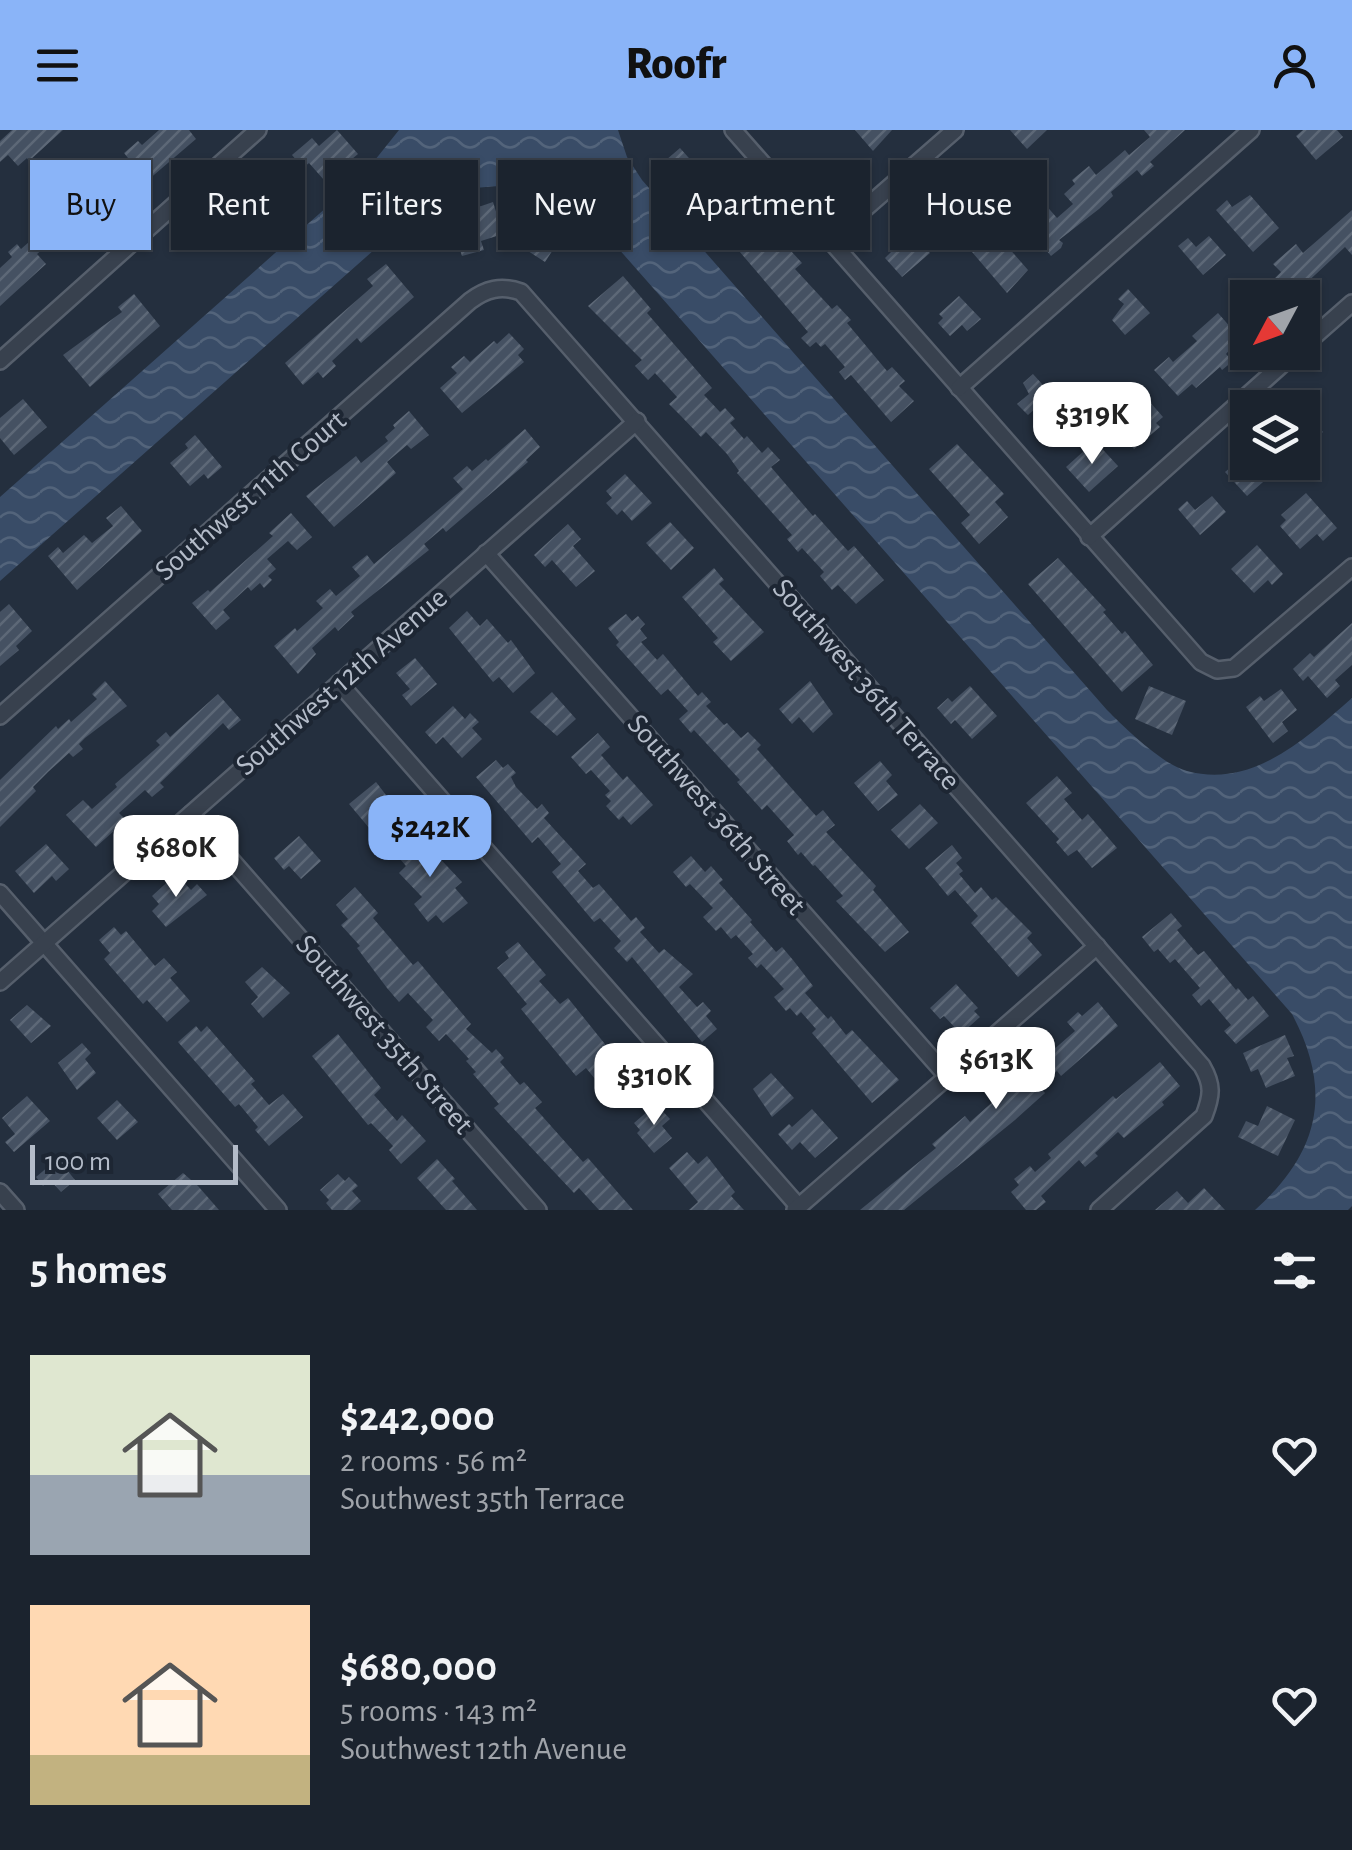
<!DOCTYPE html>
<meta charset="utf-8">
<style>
:root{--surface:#1b232e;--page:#282f3a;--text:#f1f3f6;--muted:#a0a4aa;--line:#39404a;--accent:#8ab4f8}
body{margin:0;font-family:"Alegreya Sans",sans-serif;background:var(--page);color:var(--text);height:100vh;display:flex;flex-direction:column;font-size:38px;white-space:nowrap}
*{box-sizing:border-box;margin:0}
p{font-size:32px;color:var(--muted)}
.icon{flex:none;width:55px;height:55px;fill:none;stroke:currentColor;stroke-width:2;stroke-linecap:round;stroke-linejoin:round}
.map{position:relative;height:1080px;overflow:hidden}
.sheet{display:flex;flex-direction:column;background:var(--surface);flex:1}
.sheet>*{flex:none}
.hud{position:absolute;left:30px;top:30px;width:1292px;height:90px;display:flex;gap:20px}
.needle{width:65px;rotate:229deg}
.tools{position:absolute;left:1230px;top:150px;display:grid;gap:20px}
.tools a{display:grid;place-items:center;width:90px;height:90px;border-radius:0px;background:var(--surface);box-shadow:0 2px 8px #0004,0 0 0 2px var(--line);font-size:50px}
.scale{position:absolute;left:30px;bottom:25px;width:208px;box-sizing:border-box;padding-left:10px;border:5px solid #b4bcc9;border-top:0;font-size:28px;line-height:35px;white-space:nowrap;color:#b4bcc9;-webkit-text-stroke:8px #1d2633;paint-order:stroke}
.price{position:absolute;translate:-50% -85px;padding:0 22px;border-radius:20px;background:#fff;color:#222;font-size:32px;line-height:65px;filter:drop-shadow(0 2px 5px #0008)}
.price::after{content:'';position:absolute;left:50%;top:60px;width:30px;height:22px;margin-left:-15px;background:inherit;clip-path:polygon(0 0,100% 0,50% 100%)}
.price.on{background:var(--accent);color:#111}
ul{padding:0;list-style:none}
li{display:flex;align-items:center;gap:30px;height:250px;padding:0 30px}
li span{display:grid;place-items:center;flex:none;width:280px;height:200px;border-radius:0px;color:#555}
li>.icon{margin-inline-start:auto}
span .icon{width:120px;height:120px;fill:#fffc;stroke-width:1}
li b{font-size:42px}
h2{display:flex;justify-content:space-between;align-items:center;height:120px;padding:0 30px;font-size:42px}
.chip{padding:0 35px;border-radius:0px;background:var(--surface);box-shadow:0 2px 8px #0004,0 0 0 2px var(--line);font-size:35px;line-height:90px}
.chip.on{background:var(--accent);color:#111}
header{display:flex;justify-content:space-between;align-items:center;height:130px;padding:0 30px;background:var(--accent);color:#111;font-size:45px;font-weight:800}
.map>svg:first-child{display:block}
.water{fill:url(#water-waves)}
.building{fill:url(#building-hatch)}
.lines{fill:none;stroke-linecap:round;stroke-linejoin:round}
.minor-casing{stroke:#565f6c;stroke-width:20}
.minor{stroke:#38414e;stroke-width:15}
.labels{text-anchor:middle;stroke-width:8;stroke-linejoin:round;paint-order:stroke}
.street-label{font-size:30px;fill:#b4bcc9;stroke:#1d2633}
</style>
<header><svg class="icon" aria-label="menu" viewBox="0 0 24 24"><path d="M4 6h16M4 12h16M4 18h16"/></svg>Roofr<svg class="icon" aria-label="person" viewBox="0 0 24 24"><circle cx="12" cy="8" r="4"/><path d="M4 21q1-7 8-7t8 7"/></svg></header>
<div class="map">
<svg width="1352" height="1080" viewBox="0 0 1352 1080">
<defs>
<pattern id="water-waves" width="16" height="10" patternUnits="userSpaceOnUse" patternTransform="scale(2.5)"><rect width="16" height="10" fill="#394c67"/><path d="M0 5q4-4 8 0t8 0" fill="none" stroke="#53647b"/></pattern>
<pattern id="building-hatch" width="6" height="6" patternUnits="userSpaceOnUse" patternTransform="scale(2.5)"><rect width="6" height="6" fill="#455162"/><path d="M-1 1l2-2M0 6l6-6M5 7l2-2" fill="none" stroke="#5d6877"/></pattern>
</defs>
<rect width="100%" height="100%" fill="#242f3e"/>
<!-- water -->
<path class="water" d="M399,0H618L627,27L642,50L1107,580C1125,598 1163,635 1187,641C1254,659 1307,607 1352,568V1076L1348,1080H1255C1320,1022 1333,961 1292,884L595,92C542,47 477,45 418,81L0,451V367L363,45Z"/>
<!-- building -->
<g class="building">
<path d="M12,0H63L29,31L27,28L18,36L8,25L0,32V11Z"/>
<path d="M159,0H189L196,9L134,62L130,58L81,102L85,107L73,118L60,104L37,124L46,134L0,176V138L12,127L8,122L17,114L21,119L38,104L34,100L58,78L90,51L95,56L105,49L128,28L124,23L138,11L142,15Z"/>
<path d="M337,0L358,24L340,39L345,46L331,58L309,33L303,38L292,25L312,8L319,16Z"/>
<path d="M855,0H892L873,21Z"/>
<path d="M1010,0H1047L1027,19Z"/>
<path d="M1144,0H1185L1150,32L1154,36L1142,46L1137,40L1111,62L1113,66L1099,79L1059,110L1063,113L1061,118L1051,126L1023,92L1044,73L1057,88L1073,74L1064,64L1075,54L1072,50L1089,36L1096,45L1125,20L1129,25L1150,7Z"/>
<path d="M1303,0H1337L1343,7L1316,30L1296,6Z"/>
<path d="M680,18L696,36L705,29L715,40L686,67L659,36Z"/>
<path d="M951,52L1028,140L1007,163L972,122L977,118L955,94L947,102L921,75L933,65L939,72L951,62Z"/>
<path d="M1250,65L1279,98L1253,122L1216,80L1227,70L1232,77Z"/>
<path d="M248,66L274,95L249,117L241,107L235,113L221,98L236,84L232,80Z"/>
<path d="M493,72L503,104L481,111L484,120L462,126L446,78L461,73L464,82Z"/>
<path d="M1352,80V125L1345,117L1301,158L1305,163L1300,168H1255L1281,142L1273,134L1296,114L1303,123Z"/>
<path d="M547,81L569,95L545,132L511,110L528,82L541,90Z"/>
<path d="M753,86L767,102L770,98L802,133L795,139L832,179L837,175L851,190L847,193L887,241L892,237L905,251L899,256L914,271L891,292L851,245L845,250L839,242L845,237L825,214L821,217L816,212L810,217L801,208L808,202L728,108Z"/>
<path d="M908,98L930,123L902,147L885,128L900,113L896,108Z"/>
<path d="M1209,106L1226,125L1203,145L1178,116L1188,108L1196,117Z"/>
<path d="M386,134L414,167L361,213L357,208L332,231L336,236L323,248L318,242L303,255L285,233L373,156L367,149Z"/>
<path d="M623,146L651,179L647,183L712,258L704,265L720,282L725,278L735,289L730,293L744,309L747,306L762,323L768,317L780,330L771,337L813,386L815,384L848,421L854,416L884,450L856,474L838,455L832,460L820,446L824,442L802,418L798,422L787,409L792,405L737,343L739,341L727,324L706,302L701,307L681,286L669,274L677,267L655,243L648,250L635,236L642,230L588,176Z"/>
<path d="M1128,159L1150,183L1125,205L1112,190L1124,174L1118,169Z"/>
<path d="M134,164L160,196L90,257L63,225L122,182L118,177Z"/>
<path d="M959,166L981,189L967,201L962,195L950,206L938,193L943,188L939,184Z"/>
<path d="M1218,183L1240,208L1226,224L1233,231L1222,240L1220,237L1196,258L1192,254L1178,266L1154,240L1169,227L1173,232L1197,211L1192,206Z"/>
<path d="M509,203L524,219L518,225L524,232L462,283L440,258L457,243L451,237L464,226L470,232L494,211L497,214Z"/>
<path d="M1033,244L1051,264L1044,271L1048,275L1040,283L1036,278L1028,285L1017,274L1029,264L1023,253Z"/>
<path d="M1135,255L1163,287L1156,293L1160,297L1134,319L1124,307L1127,304L1107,281Z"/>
<path d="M23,269L47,297L14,325L0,308V288Z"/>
<path d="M1302,278L1323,302L1302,320Z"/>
<path d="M409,281L429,305L411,319L407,315L387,332L396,343L334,397L306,366L356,326L361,333L388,311L385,307L395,298L393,295Z"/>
<path d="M525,299L540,317L526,330L528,332L446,402L443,398L424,414L429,420L351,482L354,486L338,501L335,497L312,518L316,524L298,544L274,516L295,498L297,501L323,478L316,471L330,459L336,466L360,446L352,437L367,425L374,434L463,359L453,348L467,336L472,341L486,329L488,331Z"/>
<path d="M195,305L222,337L208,349L204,344L190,356L170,333L188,318L185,314Z"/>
<path d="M1095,311L1118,336L1089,362L1066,337Z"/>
<path d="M957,314L1004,364L995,372L1008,387L979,414L961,393L970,385L929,339Z"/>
<path d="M1248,323V332H1270L1277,340L1247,366L1225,342Z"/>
<path d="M625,344L652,373L632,391L622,380L617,385L606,373L612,368L606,361Z"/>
<path d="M1306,363L1337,398L1323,411L1317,404L1300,419L1280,396L1286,390L1281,385Z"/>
<path d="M1212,366L1226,382L1200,405L1178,379L1187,371L1195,380Z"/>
<path d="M121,376L142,401L77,460L48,426L58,417L63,423L84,405L92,413L113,396L106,388Z"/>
<path d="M291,383L312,407L297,420L288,411L267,429L276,439L268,446L272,450L264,458L260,453L251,461L248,457L223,480L230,488L216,500L192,473L208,460L210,462L273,406L269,403Z"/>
<path d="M670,392L694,418L671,440L646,413Z"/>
<path d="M568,394L581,409L573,416L595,441L576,457L552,430L545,437L534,425Z"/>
<path d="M1257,415L1283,444L1272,455L1268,450L1254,463L1231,439Z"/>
<path d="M1058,428L1106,480L1103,482L1122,504L1125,501L1153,535L1122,562L1028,454Z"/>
<path d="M714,438L724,450L719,454L764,502L731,531L713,512L718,508L682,467Z"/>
<path d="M9,474L32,501L16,516L19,520L0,536V482Z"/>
<path d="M467,481L480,496L487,489L508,513L511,510L535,543L513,563L499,547L493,552L449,498Z"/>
<path d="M626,484L632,491L638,486L645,494L640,499L647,508L641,512L657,530L663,524L698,566L702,562L711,572L706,576L724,595L727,593L741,608L748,602L761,615L757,619L816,686L823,680L835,695L826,702L876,756L873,760L909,802L885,822L836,771L843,766L815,735L813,736L801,722L798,725L787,711L794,705L767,675L762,680L737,652L740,650L694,600L691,603L679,589L688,581L668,559L661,565L616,515L619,512L608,498Z"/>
<path d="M1352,493V535L1335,550L1340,556L1327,568L1308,546L1303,551L1293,539L1310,523L1314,527Z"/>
<path d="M415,528L437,554L411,576L402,565L410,559L396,543Z"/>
<path d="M105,551L127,576L85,608L79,614L83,619L73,627L69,623L48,642L33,657L36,661L0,697V650L56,596L58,599L69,589L71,592L97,569L92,564Z"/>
<path d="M810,551L833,584L813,603L799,587L792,594L779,579Z"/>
<path d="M970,556L997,586L972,609L955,590L951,594L937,578L948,568L952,572Z"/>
<path d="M1149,556L1186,571L1172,605L1135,589Z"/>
<path d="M1281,559L1297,580L1282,592L1288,601L1273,613L1246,577L1260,566L1264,571Z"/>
<path d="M552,562L576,589L557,606L530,582Z"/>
<path d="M218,564L241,590L229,600L223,593L160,653L164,657L152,667L145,660L119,683L126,690L96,717L66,685L83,670L92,679L117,657L115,654L160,615L156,611L166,602L170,607Z"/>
<path d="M453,576L465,589L470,583L479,592L472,598L482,609L462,628L443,607L436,614L425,602Z"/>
<path d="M598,603L610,617L601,625L623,650L627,646L653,675L631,695L623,686L619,690L606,676L611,671L605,665L610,661L591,640L586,644L571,627Z"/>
<path d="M496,630L503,638L508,634L516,643L511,647L516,657L537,679L542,674L549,683L544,688L586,734L578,741L593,758L599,754L631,791L636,787L645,798L640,802L659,823L664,819L693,844L679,857L697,877L703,872L711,881L706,886L717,899L702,912L632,827L627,832L614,818L621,811L600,788L594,792L552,742L561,734L538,707L532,713L476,647Z"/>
<path d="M880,631L892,645L886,651L898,665L878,681L854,653Z"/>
<path d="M1057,646L1072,663L1064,669L1082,690L1088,684L1117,718L1092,738L1077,720L1068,726L1056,712L1059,709L1026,673Z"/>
<path d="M376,652L386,665L378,671L394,690L375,705L349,674Z"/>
<path d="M920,674L938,693L909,719L891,700Z"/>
<path d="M414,701L462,752L455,758L468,773L443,793L436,785L428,792L414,774L422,767L399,743L406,736L393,721Z"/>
<path d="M299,706L321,731L301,749L289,736L284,740L274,728Z"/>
<path d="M46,714L69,739L56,751L52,746L34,763L15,741Z"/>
<path d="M952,715L962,728L956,733L963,741L959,744L975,763L981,757L992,770L996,767L1032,803L1027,808L1042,825L1018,847L971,793L978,786L955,760L948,766L925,738Z"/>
<path d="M691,726L705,742L711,736L723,750L719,753L752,790L750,792L776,822L782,817L793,830L813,856L805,863L828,889L831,886L846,905L852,900L899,950L872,973L812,903L816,899L801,882L797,886L790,878L786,881L774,867L784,859L761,834L757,838L748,828L753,824L736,805L731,809L721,797L716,801L703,787L713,778L690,754L686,757L673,742Z"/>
<path d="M176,744L191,760L197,754L207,765L166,797L152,781L159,774L152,766Z"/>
<path d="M355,757L378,783L373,788L413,835L418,831L471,894L466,899L492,923L496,919L504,928L500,932L520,955L524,952L542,972L535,978L583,1032L588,1028L633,1080H599L579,1058L574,1063L494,978L499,974L473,944L476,942L466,931L469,929L446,904L439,911L426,897L433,890L408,863L399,872L387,858L357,818L360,816L341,795L348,789L336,775Z"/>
<path d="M1171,783L1182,796L1177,800L1198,825L1204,821L1236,860L1238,858L1248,870L1253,866L1269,886L1236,914L1224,901L1231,895L1209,869L1201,876L1192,865L1200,858L1175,829L1170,833L1158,819L1154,822L1142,807Z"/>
<path d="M114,797L121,805L126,801L155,836L164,828L177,842L170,848L190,871L167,892L147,870L143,874L104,829L110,823L99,810Z"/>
<path d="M518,812L546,845L539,851L560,874L568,868L641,959L619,978L586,938L576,946L521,879L527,874L497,838L509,828L505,822Z"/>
<path d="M262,837L290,863L263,888L251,874L258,867L245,852Z"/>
<path d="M956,854L978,878L974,881L980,887L961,904L944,886L940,889L930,878Z"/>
<path d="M1098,872L1118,896L1061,946L1057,941L1039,956L1045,963L1015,990L904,1080H860L936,1018L932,1014L965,986L970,992L996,969L991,964L1003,953L1006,957L1036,930L1031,924L1045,913L1052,921L1075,901L1067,892L1078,882L1082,886Z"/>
<path d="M27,875L51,896L31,913L10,890Z"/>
<path d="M196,896L201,902L207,896L255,951L251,954L269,975L283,964L303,987L269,1016L255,1000L258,997L239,974L235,977L178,912Z"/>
<path d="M338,904L381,958L374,965L397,991L402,985L426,1011L401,1034L389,1020L393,1016L371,993L368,995L312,926Z"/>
<path d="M1285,905L1294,926L1287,928L1295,946L1266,958L1258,939L1251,942L1243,923Z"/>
<path d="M82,913L91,923L85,929L96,943L77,960L58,933Z"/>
<path d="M1160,932L1180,956L1162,972L1164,975L1124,1008L1118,1002L1095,1023L1098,1026L1085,1037L1079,1030L1041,1066L1046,1072L1036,1080H1026L1011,1062L1019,1055L1014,1049L1030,1036L1035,1042L1051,1028L1048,1024L1113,966L1116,969Z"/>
<path d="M771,943L794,968L772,987L753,959Z"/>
<path d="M27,966L50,991L14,1022L5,1012L15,1004L2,988Z"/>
<path d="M117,970L138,992L117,1010L97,988Z"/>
<path d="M656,974L670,989L662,996L672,1008L654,1023L637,1003L640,1000L634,993Z"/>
<path d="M1267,976L1295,990L1278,1026L1238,1007L1246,991L1258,996Z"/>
<path d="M812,979L838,1008L815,1028L800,1012L792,1020L778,1004L789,994L792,997Z"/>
<path d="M687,1022L698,1034L707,1026L735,1062L731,1066L744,1080H689L698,1072L669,1038Z"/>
<path d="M62,1025L72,1036L67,1040L75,1050L61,1062L50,1050L43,1056L36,1047Z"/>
<path d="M437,1029L455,1049L452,1051L477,1080H446L417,1048Z"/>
<path d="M183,1043L198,1056L219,1080H172L158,1064Z"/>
<path d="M338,1044L345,1051L349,1047L358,1056L352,1061L361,1071L351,1080H332L326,1073L329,1070L320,1060Z"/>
<path d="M1204,1058L1225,1080H1155L1177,1061L1188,1073Z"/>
</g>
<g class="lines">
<defs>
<g id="minor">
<path d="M733,0L1201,532L1217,540L1234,538L1352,437"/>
<path d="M829,110L955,0"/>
<path d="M1302,217L1352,173"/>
<path d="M0,231L258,0"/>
<path d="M959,258L1251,0"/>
<path d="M1089,407L1296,222"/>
<path d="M486,423L947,946"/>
<path d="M339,553L799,1077"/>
<path d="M0,586L470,171C486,159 501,155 521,162L1202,936C1213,955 1212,965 1204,986L1099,1080"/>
<path d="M191,684L538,1080"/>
<path d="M0,763L278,1080"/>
<path d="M0,852L637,291"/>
<path d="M0,1062L16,1080"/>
<path d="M795,1080L1097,816"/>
</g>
</defs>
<!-- minor casing -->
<use href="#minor" class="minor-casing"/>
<!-- minor -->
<use href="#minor" class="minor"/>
</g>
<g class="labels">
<!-- street labels -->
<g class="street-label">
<text transform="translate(250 365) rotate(-41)" y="10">Southwest 11th Court</text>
<text transform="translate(341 551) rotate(-41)" y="10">Southwest 12th Avenue</text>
<text transform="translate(867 554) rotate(49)" y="10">Southwest 36th Terrace</text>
<text transform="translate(717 684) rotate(49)" y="10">Southwest 36th Street</text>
<text transform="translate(385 904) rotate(49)" y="10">Southwest 35th Street</text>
</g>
</g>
</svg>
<div class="tools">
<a><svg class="needle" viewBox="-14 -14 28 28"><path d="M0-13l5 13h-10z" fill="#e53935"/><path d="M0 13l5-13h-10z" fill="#a0a4aa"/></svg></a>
<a><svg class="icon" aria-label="layers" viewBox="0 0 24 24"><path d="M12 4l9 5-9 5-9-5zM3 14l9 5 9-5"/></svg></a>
</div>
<div class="scale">100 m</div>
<b class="price" style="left:1092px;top:337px">$319K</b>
<b class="price on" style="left:430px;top:750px">$242K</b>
<b class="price" style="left:176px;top:770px">$680K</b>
<b class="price" style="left:996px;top:982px">$613K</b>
<b class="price" style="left:654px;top:998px">$310K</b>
<div class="hud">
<a class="chip on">Buy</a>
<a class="chip">Rent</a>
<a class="chip">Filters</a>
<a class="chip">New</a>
<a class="chip">Apartment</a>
<a class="chip">House</a>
</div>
</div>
<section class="sheet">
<h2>5 homes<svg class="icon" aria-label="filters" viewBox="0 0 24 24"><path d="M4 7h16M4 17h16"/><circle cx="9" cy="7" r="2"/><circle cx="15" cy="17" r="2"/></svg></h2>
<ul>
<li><span style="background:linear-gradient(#dfe7d0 60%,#9aa5b1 0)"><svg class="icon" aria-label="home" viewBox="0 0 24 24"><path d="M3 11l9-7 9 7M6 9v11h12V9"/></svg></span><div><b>$242,000</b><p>2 rooms · 56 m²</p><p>Southwest 35th Terrace</p></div><svg class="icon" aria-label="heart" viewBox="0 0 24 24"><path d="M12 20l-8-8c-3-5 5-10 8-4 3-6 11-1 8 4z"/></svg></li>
<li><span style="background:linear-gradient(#ffd9b3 75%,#c2b280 0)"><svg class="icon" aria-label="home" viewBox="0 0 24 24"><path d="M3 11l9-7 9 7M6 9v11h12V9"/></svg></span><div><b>$680,000</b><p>5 rooms · 143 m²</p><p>Southwest 12th Avenue</p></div><svg class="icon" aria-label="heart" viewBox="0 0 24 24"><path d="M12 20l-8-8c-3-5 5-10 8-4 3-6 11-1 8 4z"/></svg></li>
</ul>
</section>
